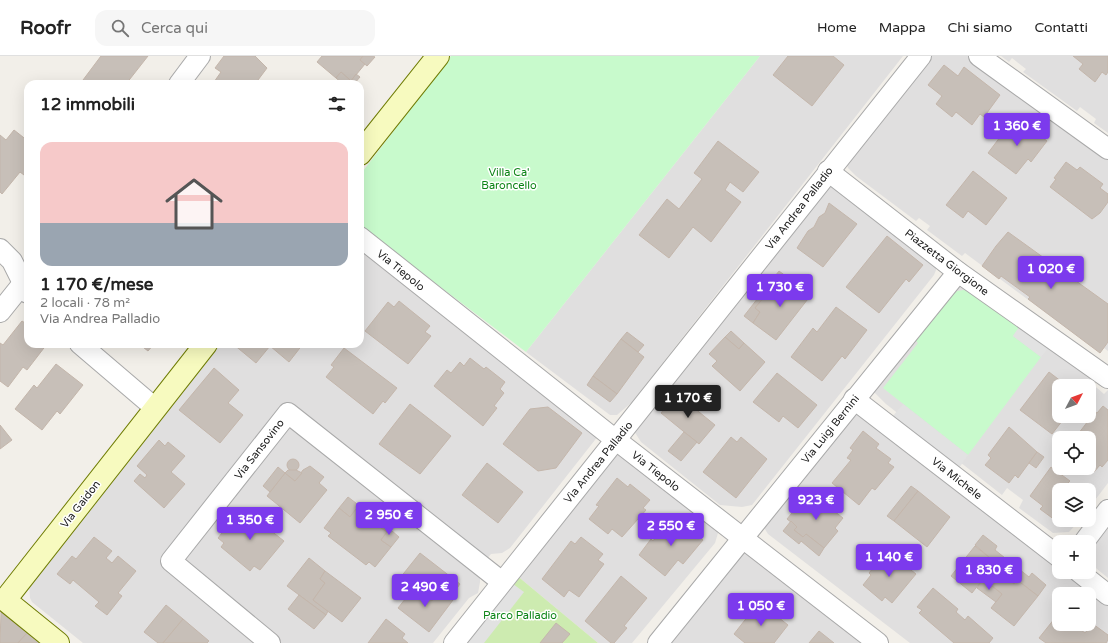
<!DOCTYPE html>
<html lang="it">
<meta charset="utf-8">
<style>
:root{--surface:#fff;--page:#f6f6f6;--text:#222;--muted:#767676;--line:#e0e0e0;--accent:#7c3aed}
body{margin:0;font-family:"Varela Round",sans-serif;background:var(--page);color:var(--text);height:100vh;display:flex;flex-direction:column;font-size:15px;white-space:nowrap}
*{box-sizing:border-box;margin:0}
p{font-size:13px;color:var(--muted)}
.icon{flex:none;width:22px;height:22px;fill:none;stroke:currentColor;stroke-width:2;stroke-linecap:round;stroke-linejoin:round}
.map{position:relative;flex:1;overflow:hidden}
.details{position:absolute;left:24px;top:24px;width:340px;height:268px;display:flex;flex-direction:column;background:var(--surface);border-radius:12px;box-shadow:0 4px 16px #0002}
.details>*{flex:none}
.needle{width:26px;rotate:49deg}
.tools{position:absolute;left:1052px;top:323px;display:grid;gap:8px}
.tools a{display:grid;place-items:center;width:44px;height:44px;border-radius:8px;background:var(--surface);box-shadow:0 4px 16px #0002;font-size:20px}
.price{position:absolute;translate:-50% -34px;padding:0 9px;border-radius:4px;background:var(--accent);color:#fff;font-size:13px;line-height:26px;filter:drop-shadow(0 1px 2px #0008)}
.price::after{content:'';position:absolute;left:50%;top:24px;width:12px;height:9px;margin-left:-6px;background:inherit;clip-path:polygon(0 0,100% 0,50% 100%)}
.price.active{background:#222;color:#fff}
ul{padding:0;list-style:none}
li{display:grid;align-content:center;gap:8px;height:212px;padding:0 16px}
li+li{border-top:1px solid var(--line)}
li span{display:grid;place-items:center;height:124px;border-radius:12px;color:#555}
li>.icon{margin-inline-start:auto}
span .icon{width:72px;height:72px;fill:#fffc;stroke-width:1}
li b{font-size:17px}
h2{display:flex;justify-content:space-between;align-items:center;height:48px;padding:0 16px;font-size:17px}
header{display:flex;align-items:center;gap:24px;box-sizing:border-box;height:56px;padding:0 20px;background:var(--surface);border-bottom:1px solid var(--line)}
header strong{font-size:19px}
nav{display:flex;gap:22px;margin-inline-start:auto;font-size:14px}
.search{width:280px;height:36px;background:var(--page);display:flex;align-items:center;gap:10px;box-sizing:border-box;padding:0 14px;border-radius:12px;color:var(--muted);font-size:15px}
.map>svg:first-child{display:block}
.residential{fill:#e0dfdf;fill-rule:evenodd}
.grass{fill:#cdebb0}
.park{fill:#c8facc}
.parking{fill:#e2e2e2}
.building{fill:#c7bfb8;stroke:#c4b6ab}
.lines{fill:none;stroke-linecap:round;stroke-linejoin:round}
.street-casing{stroke:#a9a9a9;stroke-width:22}
.secondary-casing{stroke:#707d05;stroke-width:24}
.street{stroke:#fff;stroke-width:20}
.secondary{stroke:#f7fabf;stroke-width:22}
.labels{text-anchor:middle;stroke-width:3;stroke-linejoin:round;paint-order:stroke}
.park-label{font-size:11px;fill:#0c8416;stroke:#fff}
.street-label{font-size:11px;fill:#222;stroke:#fff}
</style>
<header>
<strong>Roofr</strong>
<div class="search"><svg class="icon" aria-label="search" viewBox="0 0 24 24"><circle cx="10" cy="10" r="6"/><path d="M15 15l6 6"/></svg>Cerca qui</div>
<nav><a>Home</a><a>Mappa</a><a>Chi siamo</a><a>Contatti</a></nav>
</header>
<div class="map">
<svg width="1108" height="587" viewBox="0 0 1108 587">
<rect width="100%" height="100%" fill="#f2efe9"/>
<!-- residential -->
<g class="residential">
<path d="M760,0H903L632,346L617,359H610L526,296Z"/>
<path d="M926,0H973L1108,99V295L1104,292L1100,297L965,197L962,200L927,174L930,170L919,162L916,165L856,120L848,112L847,109Z"/>
<path d="M1001,0H1108V77L1094,67L1096,63L1080,51L1077,55L1023,16L1026,13L1012,2L1009,6Z"/>
<path d="M828,128L936,210V214L934,219L752,449L742,451L720,449L641,386L634,375Z"/>
<path d="M360,187L602,375L510,492L502,497L491,498L477,514L480,518V526L478,537L469,542L433,587H83L32,546L30,542L29,527L143,381L220,288H360Z"/>
<path d="M957,227L1049,284L1095,319L1090,326L1104,338L1108,334V427L1089,452V434H1059V464H1080L1069,476L1053,477L1019,452L1023,444L1007,432L1002,439L886,348L874,336V334ZM1059,330H1089V360H1059ZM1059,382H1089V412H1059Z"/>
<path d="M853,354L1059,507V516H1070L1108,545V587H910L768,478L763,470ZM1059,538H1089V568H1059Z"/>
<path d="M626,398L717,474L718,477L715,487L632,587H598L515,518L614,399Z"/>
<path d="M1108,467V522L1091,508L1089,491Z"/>
<path d="M749,492L875,587H666L738,499Z"/>
</g>
<!-- grass -->
<path class="grass" d="M515,518L598,587H461Z"/>
<!-- park -->
<g class="park">
<path d="M451,0H760L526,296L360,170V119Z"/>
<path d="M964,234L971,236L1020,270L1013,280L1041,301L968,399L883,332L918,287L915,284L951,241L957,235Z"/>
</g>
<!-- parking -->
<g class="parking">
<path d="M1020,270L1049,291L1041,301L1013,280Z"/>
<path d="M903,348L968,399L959,412L893,360Z"/>
<path d="M513,528L524,536L484,587H466Z"/>
</g>
<!-- building -->
<g class="building">
<path d="M101,0H148L126,28H80Z"/>
<path d="M224,0H255L267,12L255,28H217L214,26L221,16L215,12Z"/>
<path d="M322,0H363L360,4L365,8L351,25L341,16L336,22L317,6Z"/>
<path d="M363,0H373L375,1L367,10L360,4Z"/>
<path d="M788,0H833L844,9L812,50L773,19Z"/>
<path d="M1073,0H1108V16L1106,19L1102,16L1095,26L1079,13L1083,8Z"/>
<path d="M944,9L958,20L964,11L1000,39L984,61L980,58L972,69L956,56L952,61L936,48L942,40L928,29Z"/>
<path d="M341,16L351,25L356,18L360,21L354,28H343L336,22Z"/>
<path d="M1013,64L1025,73L1027,70L1047,85L1031,106L1028,103L1016,118L988,97Z"/>
<path d="M14,74L28,85V122L20,116L2,138L0,136V79L6,84Z"/>
<path d="M718,85L759,116L743,136L730,126L725,134L741,146L711,186L693,171L669,202L639,179L667,143L679,153L702,123L694,117Z"/>
<path d="M1066,106L1077,114L1080,111L1103,128L1100,132L1108,138V146L1100,157L1092,163L1050,131L1056,123L1054,122Z"/>
<path d="M973,115L1007,142L986,169L968,155L963,162L946,149Z"/>
<path d="M829,147L857,168L823,211L797,192L808,175L814,171L819,161L825,157Z"/>
<path d="M1008,176L1108,248V286L1100,297L1028,243L1030,241L1001,220L999,223L982,210L996,190Z"/>
<path d="M887,180L923,209L909,226L906,223L879,257L846,231Z"/>
<path d="M779,215L787,221L778,232L774,229L755,252L760,256L753,267L744,260Z"/>
<path d="M787,221L811,239L776,284L753,267L760,256L755,252L774,229L778,232Z"/>
<path d="M399,245L430,270L425,276L431,280L408,308L365,275L388,246L394,251Z"/>
<path d="M836,251L867,274L845,303L842,300L822,325L791,301L813,272L817,276Z"/>
<path d="M22,265L28,269V288H47L27,314L23,311L8,331L0,325V287L3,289Z"/>
<path d="M731,275L744,287L739,293L725,281Z"/>
<path d="M627,276L644,289L638,296L621,283Z"/>
<path d="M725,281L739,293L744,287L765,306L740,335L712,310L717,305L709,298Z"/>
<path d="M621,283L644,301L617,338L593,320Z"/>
<path d="M139,288H154L148,295Z"/>
<path d="M233,288H303L289,306L270,290L256,307Z"/>
<path d="M344,292L397,332L385,347L383,345L373,358L326,321L334,311L331,309Z"/>
<path d="M470,302L484,313L486,311L505,326L500,333L504,337L494,350L497,352L483,370L434,330L447,314L451,317L460,306L464,310Z"/>
<path d="M56,308L83,329L60,358L57,355L42,374L15,353L34,329L37,332Z"/>
<path d="M214,312L239,334L228,347L243,359L220,387L179,354Z"/>
<path d="M1049,316L1062,326L1064,324L1072,330H1059V360H1066L1052,378L1020,354Z"/>
<path d="M777,317L817,349L798,372L783,360L779,366L753,346Z"/>
<path d="M593,320L617,338L610,346L587,329Z"/>
<path d="M677,338L715,369L699,388L661,357Z"/>
<path d="M410,348L451,380L420,418L379,388Z"/>
<path d="M1103,350L1108,354V404L1102,411L1100,409L1094,416L1089,412V382H1075L1095,356L1097,357Z"/>
<path d="M548,351L582,377L556,412L538,415L503,388L530,353Z"/>
<path d="M0,369L12,384L0,393Z"/>
<path d="M1009,371L1037,396L1018,422L1015,419L1009,427L985,409L991,402L988,399Z"/>
<path d="M863,375L879,388L876,392L891,403L888,407L894,411L875,434L872,432L859,449L832,427L851,404L847,402L853,394L850,392Z"/>
<path d="M684,376L697,386L681,405L668,395Z"/>
<path d="M731,381L737,386L741,381L767,403L736,442L703,416Z"/>
<path d="M159,384L165,390L168,386L185,400L171,416L185,428L164,452L134,425L140,418L145,422L147,419L137,410Z"/>
<path d="M1037,396L1044,401L1036,412L1029,407Z"/>
<circle cx="293" cy="409" r="6"/>
<path d="M487,407L523,436L498,467L462,439Z"/>
<path d="M310,410L324,421L319,427L327,434L300,467L267,440L285,417L295,425L303,414Z"/>
<path d="M278,411L285,417L270,436L263,430Z"/>
<path d="M1051,411L1070,425L1068,427L1078,434H1059V464H1061L1059,467L1040,453L1043,450L1030,440Z"/>
<path d="M288,414H296L302,417L295,425L285,417Z"/>
<path d="M617,422L628,431L630,428L650,444L643,452L646,454L622,481L612,473L608,478L589,463L599,450L596,449Z"/>
<path d="M911,430L918,435L894,465L887,460Z"/>
<path d="M918,435L950,461L927,491L894,465Z"/>
<path d="M812,438L843,462L835,472L838,475L824,492L806,478L803,481L794,474L797,471L787,463L801,446L803,448Z"/>
<path d="M348,441L365,454L363,458L356,453L350,461L339,452Z"/>
<path d="M242,452L284,485L260,514L254,510L250,515L221,491L224,487L218,482Z"/>
<path d="M339,452L350,461L356,453L387,476L381,484L391,491L375,511L369,506L366,509L328,480L331,477L324,472Z"/>
<path d="M668,463L676,469L679,465L703,484L683,508L678,504L665,520L639,499L651,483L653,485L659,477L657,476Z"/>
<path d="M791,465L797,471L794,474L803,481L806,478L824,492L819,500L801,485L799,488L783,475Z"/>
<path d="M384,468L399,481L391,491L381,484L387,476L381,472Z"/>
<path d="M983,479L997,490L995,494L1029,521L1032,517L1046,529L1038,540L1017,524L1014,528L993,511L996,507L975,489Z"/>
<path d="M94,481L112,495L106,502L112,507L118,500L136,515L118,537L122,540L107,559L95,550L99,546L73,524L70,528L57,518L72,500L76,503Z"/>
<path d="M581,481L603,498L598,504L604,508L579,541L569,534L564,541L542,523L571,485L575,488Z"/>
<path d="M975,490L996,507L993,511L1014,528L1017,524L1038,540L1014,570L991,552L1002,538L983,523L972,537L951,520Z"/>
<path d="M887,495L916,518L892,547L885,541L882,545L863,529L871,519L869,517Z"/>
<path d="M420,497L460,528L449,543L439,535L432,545L400,522Z"/>
<path d="M309,502L325,515L320,523L325,527L313,544L328,555L326,559L287,530Z"/>
<path d="M325,515L361,542L342,566L313,544L325,527L320,523Z"/>
<path d="M621,520L647,542L624,570L627,572L614,587H611L585,565Z"/>
<path d="M983,523L1002,538L996,546L977,532Z"/>
<path d="M414,532L432,545L439,535L449,543L453,537L456,540L429,576L398,552Z"/>
<path d="M933,532L958,553L956,556L965,564L968,560L993,582L989,587H954L919,557L922,554L917,551Z"/>
<path d="M299,539L326,559L314,573L288,553Z"/>
<path d="M759,546L788,569L774,587H745L734,578Z"/>
<path d="M166,549L183,563L163,587H158L144,576Z"/>
<path d="M1,556L27,577L18,587H0Z"/>
<path d="M1059,557V568H1073L1085,577L1093,568L1108,579V584L1106,587H1046L1039,582Z"/>
<path d="M183,563L209,585L207,587H163Z"/>
<path d="M386,563L405,578L402,582L408,587H368Z"/>
<path d="M556,567L570,578L562,587H540Z"/>
<path d="M819,575L834,587H809Z"/>
<path d="M27,577L40,587H18Z"/>
</g>
<g class="lines">
<defs>
<g id="street">
<path d="M979,0L1108,93"/>
<path d="M179,28L200,0"/>
<path d="M828,115L958,216L1108,322"/>
<path d="M360,181L607,377L878,587"/>
<path d="M0,193L12,205L28,237"/>
<path d="M0,256L28,221"/>
<path d="M80,288L155,352"/>
<path d="M854,343L1059,501"/>
<path d="M1084,486L1108,454"/>
<path d="M1079,516L1108,539"/>
<path d="M270,587L171,505L288,357L502,526"/>
<path d="M454,587L921,0"/>
<path d="M658,587L958,216"/>
</g>
<g id="secondary">
<path d="M360,98L438,0"/>
<path d="M58,587L5,544L206,288"/>
</g>
</defs>
<!-- street casing -->
<use href="#street" class="street-casing"/>
<!-- secondary casing -->
<use href="#secondary" class="secondary-casing"/>
<!-- street -->
<use href="#street" class="street"/>
<!-- secondary -->
<use href="#secondary" class="secondary"/>
</g>
<g class="labels">
<!-- park labels -->
<g class="park-label">
<text x="509" y="120">Villa Ca'<tspan x="509" dy="13">Baroncello</tspan></text>
<text x="520" y="563">Parco Palladio</text>
</g>
<!-- street labels -->
<g class="street-label">
<text transform="translate(799 152) rotate(-52)" y="4">Via Andrea Palladio</text>
<text transform="translate(947 206) rotate(37)" y="4">Piazzetta Giorgione</text>
<text transform="translate(401 214) rotate(39)" y="4">Via Tiepolo</text>
<text transform="translate(830 373) rotate(-51)" y="4">Via Luigi Bernini</text>
<text transform="translate(259 393) rotate(-52)" y="4">Via Sansovino</text>
<text transform="translate(598 406) rotate(-51)" y="4">Via Andrea Palladio</text>
<text transform="translate(656 415) rotate(38)" y="4">Via Tiepolo</text>
<text transform="translate(957 422) rotate(38)" y="4">Via Michele</text>
<text transform="translate(80 448) rotate(-52)" y="4">Via Gaidon</text>
</g>
</g>
</svg>
<div class="tools">
<a><svg class="needle" viewBox="-14 -14 28 28"><path d="M0-13l5 13h-10z" fill="#e53935"/><path d="M0 13l5-13h-10z" fill="#767676"/></svg></a>
<a><svg class="icon" aria-label="locate" viewBox="0 0 24 24"><circle cx="12" cy="12" r="6"/><path d="M12 2v4M12 18v4M2 12h4M18 12h4"/></svg></a>
<a><svg class="icon" aria-label="layers" viewBox="0 0 24 24"><path d="M12 4l9 5-9 5-9-5zM3 14l9 5 9-5"/></svg></a>
<a>+</a>
<a>−</a>
</div>
<b class="price" style="left:1017px;top:91px">1 360 €</b>
<b class="price" style="left:1051px;top:234px">1 020 €</b>
<b class="price" style="left:780px;top:252px">1 730 €</b>
<b class="price active" style="left:688px;top:363px">1 170 €</b>
<b class="price" style="left:816px;top:465px">923 €</b>
<b class="price" style="left:389px;top:480px">2 950 €</b>
<b class="price" style="left:250px;top:485px">1 350 €</b>
<b class="price" style="left:671px;top:491px">2 550 €</b>
<b class="price" style="left:889px;top:522px">1 140 €</b>
<b class="price" style="left:989px;top:535px">1 830 €</b>
<b class="price" style="left:425px;top:552px">2 490 €</b>
<b class="price" style="left:761px;top:571px">1 050 €</b>
<section class="details">
<h2>12 immobili<svg class="icon" aria-label="filters" viewBox="0 0 24 24"><path d="M4 7h16M4 17h16"/><circle cx="9" cy="7" r="2"/><circle cx="15" cy="17" r="2"/></svg></h2>
<ul>
<li><span style="background:linear-gradient(#f6c9c9 65%,#9aa5b1 0)"><svg class="icon" aria-label="home" viewBox="0 0 24 24"><path d="M3 11l9-7 9 7M6 9v11h12V9"/></svg></span><div><b>1 170 €/mese</b><p>2 locali · 78 m²</p><p>Via Andrea Palladio</p></div></li>
</ul>
</section>
</div>
